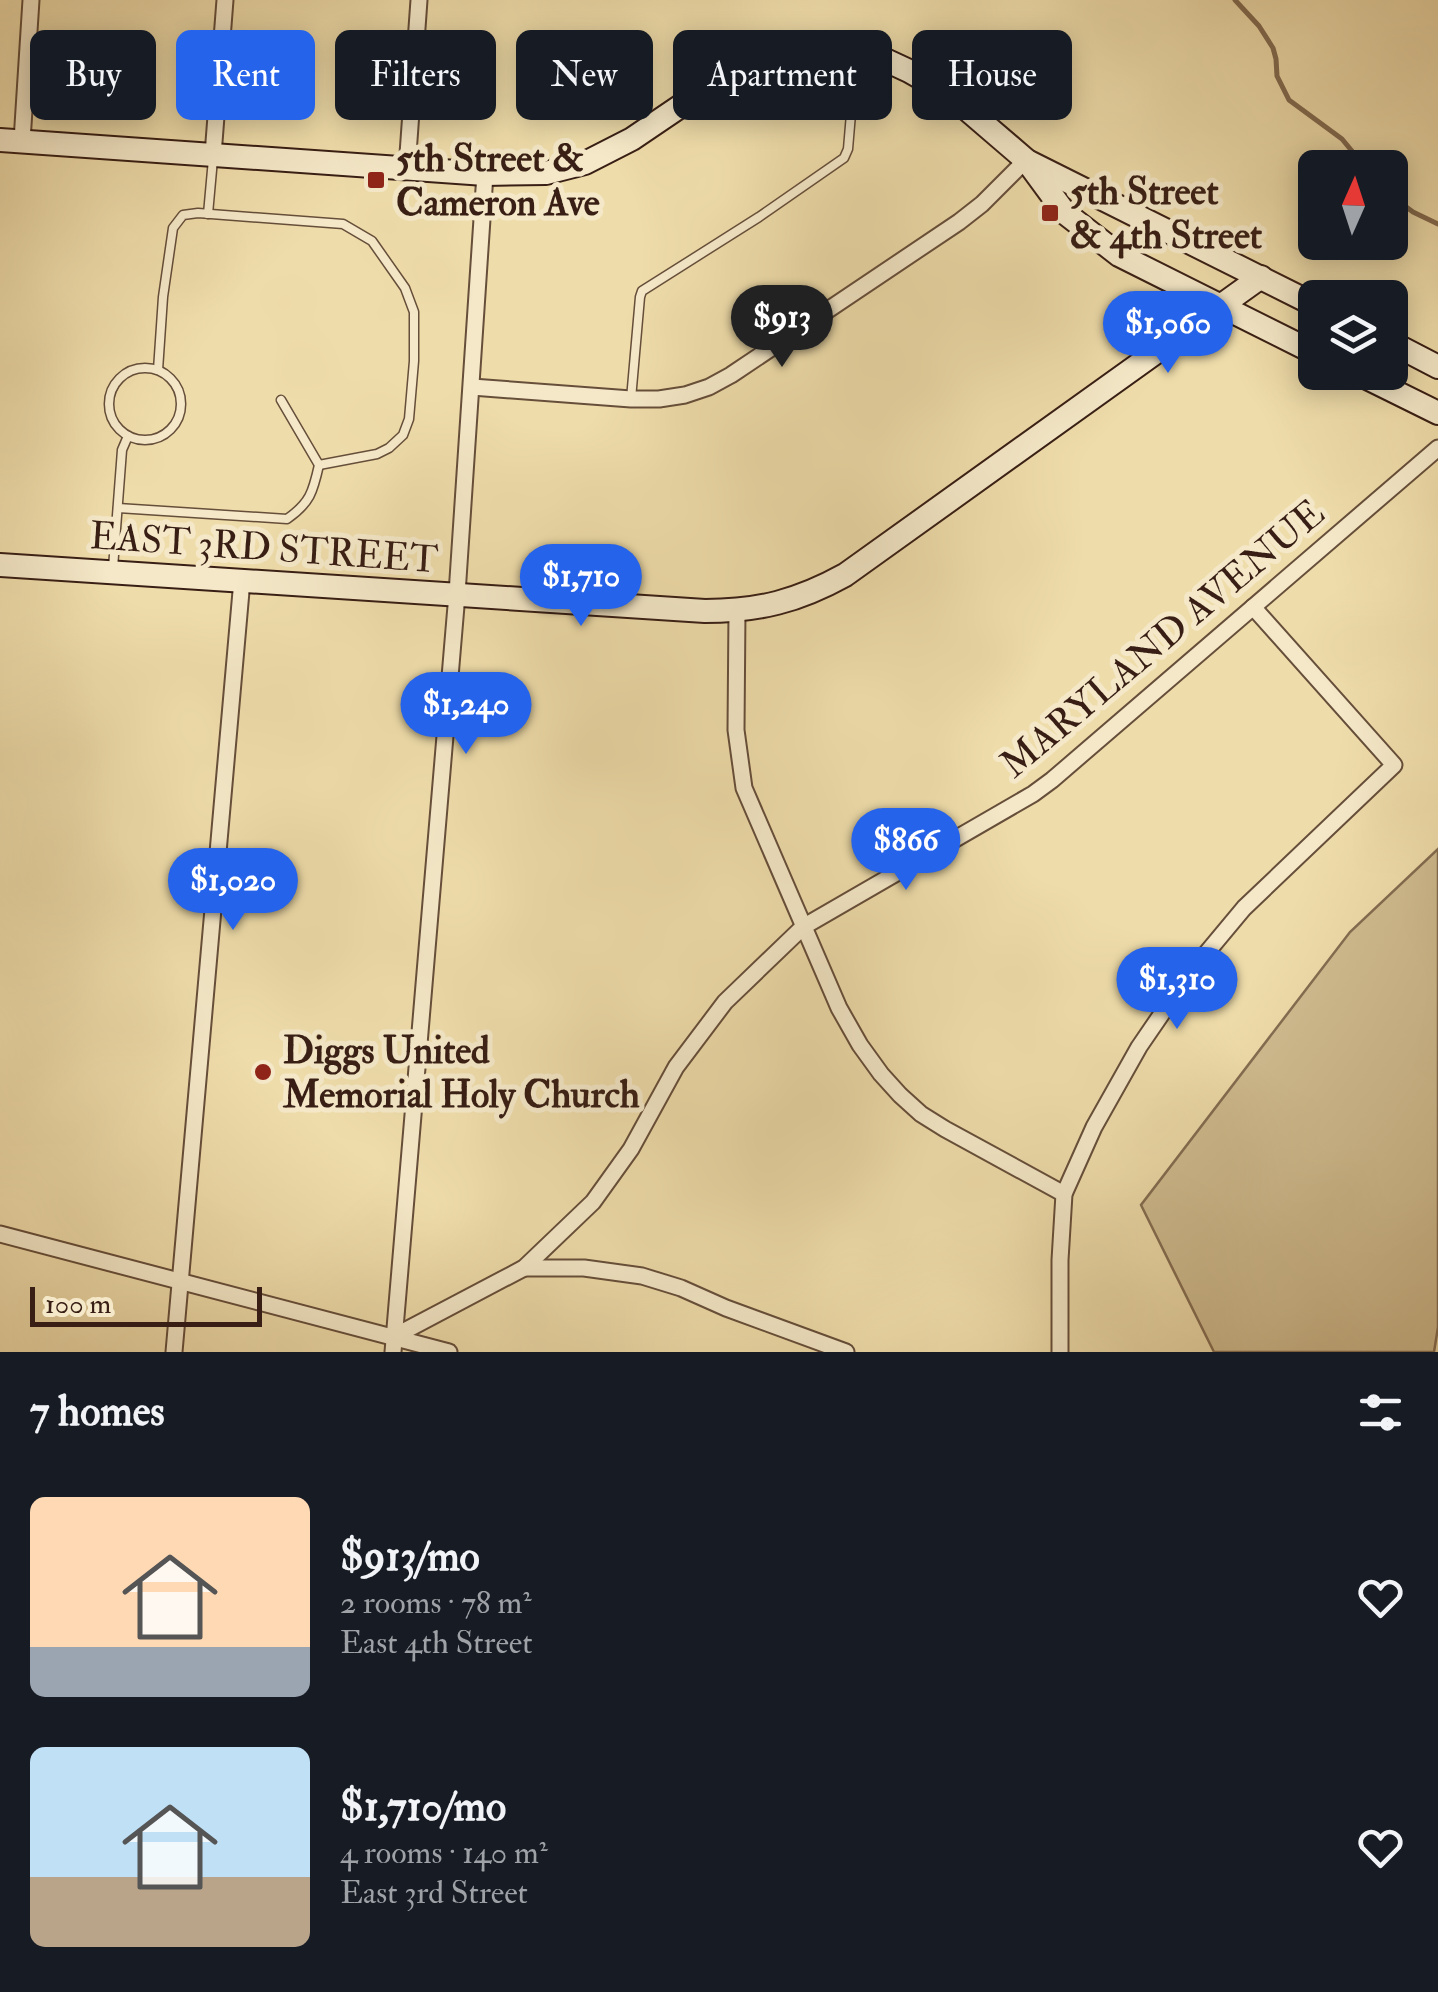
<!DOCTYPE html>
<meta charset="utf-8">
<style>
:root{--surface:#171b24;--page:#242831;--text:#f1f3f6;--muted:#9ea1a6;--accent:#2563eb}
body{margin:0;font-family:"IM FELL Double Pica",serif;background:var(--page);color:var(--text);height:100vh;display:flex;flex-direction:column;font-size:38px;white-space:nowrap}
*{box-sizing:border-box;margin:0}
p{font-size:32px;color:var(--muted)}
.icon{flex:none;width:55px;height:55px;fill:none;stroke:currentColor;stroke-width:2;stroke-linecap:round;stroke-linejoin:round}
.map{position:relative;height:1352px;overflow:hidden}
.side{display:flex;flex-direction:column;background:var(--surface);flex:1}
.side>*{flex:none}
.banner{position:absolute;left:30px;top:30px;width:1380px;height:90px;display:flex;gap:20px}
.needle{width:65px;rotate:3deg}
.buttons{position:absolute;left:1298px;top:150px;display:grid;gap:20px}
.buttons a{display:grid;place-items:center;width:110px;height:110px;border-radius:15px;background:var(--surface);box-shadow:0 5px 25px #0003;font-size:50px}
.scale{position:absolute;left:30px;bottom:25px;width:232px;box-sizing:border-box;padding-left:10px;border:5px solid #381e14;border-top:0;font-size:28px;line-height:35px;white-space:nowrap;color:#381e14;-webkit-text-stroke:8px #f4e8c8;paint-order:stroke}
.price{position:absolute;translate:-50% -85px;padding:0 22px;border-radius:35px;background:var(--accent);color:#fff;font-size:32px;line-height:65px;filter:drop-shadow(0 2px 5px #0008)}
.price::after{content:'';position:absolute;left:50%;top:60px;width:30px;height:22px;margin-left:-15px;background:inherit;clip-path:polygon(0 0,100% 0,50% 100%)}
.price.on{background:#222;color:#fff}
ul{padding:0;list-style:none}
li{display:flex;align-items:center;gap:30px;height:250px;padding:0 30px}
li span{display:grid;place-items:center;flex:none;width:280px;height:200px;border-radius:15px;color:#555}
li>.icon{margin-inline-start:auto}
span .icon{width:120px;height:120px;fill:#fffc;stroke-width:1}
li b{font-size:42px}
h2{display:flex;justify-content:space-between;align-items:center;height:120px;padding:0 30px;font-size:42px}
.chip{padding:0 35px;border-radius:15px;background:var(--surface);box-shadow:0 5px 25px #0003;font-size:35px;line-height:90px}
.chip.on{background:var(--accent);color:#fff}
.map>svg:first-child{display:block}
.green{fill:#cfbc90;stroke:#846d52;stroke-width:2.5}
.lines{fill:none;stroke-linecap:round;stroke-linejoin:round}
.stream{stroke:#80694f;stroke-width:5}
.lane-casing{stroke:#664e3a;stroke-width:11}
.street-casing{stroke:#664e3a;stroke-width:19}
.secondary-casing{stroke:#381e14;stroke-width:26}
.lane{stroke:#f4e8c8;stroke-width:8}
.street{stroke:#f4e8c8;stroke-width:15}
.secondary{stroke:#f4e8c8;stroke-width:22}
.poi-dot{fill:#8f2418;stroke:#f4e8c8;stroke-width:4}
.labels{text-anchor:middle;stroke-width:10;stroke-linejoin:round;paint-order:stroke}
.poi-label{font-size:38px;font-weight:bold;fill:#381e14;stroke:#f4e8c8;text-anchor:start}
.street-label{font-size:38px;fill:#381e14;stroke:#f4e8c8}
</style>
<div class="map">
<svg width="1438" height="1352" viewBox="0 0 1438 1352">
<rect width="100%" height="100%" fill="#eedcaa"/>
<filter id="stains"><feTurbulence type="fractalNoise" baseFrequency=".002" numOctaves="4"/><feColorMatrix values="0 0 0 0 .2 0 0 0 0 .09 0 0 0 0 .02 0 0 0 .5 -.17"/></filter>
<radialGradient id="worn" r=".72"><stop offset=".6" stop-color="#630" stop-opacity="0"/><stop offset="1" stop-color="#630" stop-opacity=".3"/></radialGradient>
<!-- green -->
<path class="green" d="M1438,849V1327L1434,1352H1214L1141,1205L1350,932Z"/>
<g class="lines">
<!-- stream -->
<g class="stream">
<path d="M1235,0L1259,26L1273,48L1276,59L1277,76L1289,100L1342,139L1366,168"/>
<path d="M1390,195L1413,212L1438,224"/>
</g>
<defs>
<g id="lane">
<path d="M208,214L213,159"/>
<circle cx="145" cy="404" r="36"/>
<path d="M158,370L163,297L173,228L183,215L198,213L343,224L372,241L405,288L414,312V361L409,419L403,435L389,448L377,454L319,465"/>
<path d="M631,399L640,297L642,291L759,217L844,158L848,149L856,55"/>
<path d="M118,508L287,519C310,503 313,492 319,465L281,400"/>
<path d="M113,568L122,450L128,436"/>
</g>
<g id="street">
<path d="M22,141L31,0"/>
<path d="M213,155L225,0"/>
<path d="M407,168L419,0"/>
<path d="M472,387L631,399H659L685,395L709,387L731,375L959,222L982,204L1026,160"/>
<path d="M737,611L736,730L744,788L839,1008L860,1045L881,1074L900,1095L921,1114L945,1129L1064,1194"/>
<path d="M0,1234L449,1352"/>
<path d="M524,1268H584L642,1276L681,1288L726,1308L846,1352"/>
<path d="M395,1336L524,1268L593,1202L631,1149L676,1067L725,1002L803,927L1033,794L1052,780L1438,448"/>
<path d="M174,1352L242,580"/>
<path d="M393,1352L457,594L485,174"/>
<path d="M1060,1352V1260L1064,1194L1094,1127L1139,1047L1189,974L1244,908L1394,765L1253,607"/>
</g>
<g id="secondary">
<path d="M0,140L485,174L546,173L585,163L632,139L725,76L765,57L788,51L812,48H836L857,52L881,58L909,71L937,87L963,106L1026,160L1065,213L1119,255L1315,353"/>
<path d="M1029,162L1315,305"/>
<path d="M1390,342L1438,367"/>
<path d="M1355,372L1438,413"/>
<path d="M0,565L705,611C759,611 798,601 845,575L1261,277"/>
</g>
</defs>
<!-- lane casing -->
<use href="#lane" class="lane-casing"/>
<!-- street casing -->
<use href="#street" class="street-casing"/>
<!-- secondary casing -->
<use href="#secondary" class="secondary-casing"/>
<!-- lane -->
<use href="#lane" class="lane"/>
<!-- street -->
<use href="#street" class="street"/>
<!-- secondary -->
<use href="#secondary" class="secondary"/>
</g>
<!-- markers -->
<g class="poi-dot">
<rect x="366" y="170" width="20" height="20" rx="5"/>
<rect x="1040" y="203" width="20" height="20" rx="5"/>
<circle cx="263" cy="1072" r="10"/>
</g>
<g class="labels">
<!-- poi labels -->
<g class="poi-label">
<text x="396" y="171">5th Street &amp;<tspan x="396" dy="44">Cameron Ave</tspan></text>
<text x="1070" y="204">5th Street<tspan x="1070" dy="44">&amp; 4th Street</tspan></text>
<text x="283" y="1063">Diggs United<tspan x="283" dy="44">Memorial Holy Church</tspan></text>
</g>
<!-- street labels -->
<g class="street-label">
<text transform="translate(264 547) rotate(4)" y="13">EAST 3RD STREET</text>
<text transform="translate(1162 638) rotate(-40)" y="13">MARYLAND AVENUE</text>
</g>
</g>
<rect width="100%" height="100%" filter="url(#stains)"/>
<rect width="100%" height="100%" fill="url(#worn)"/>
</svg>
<div class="buttons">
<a><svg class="needle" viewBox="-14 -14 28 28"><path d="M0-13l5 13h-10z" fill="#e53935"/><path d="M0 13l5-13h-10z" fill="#9ea1a6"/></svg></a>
<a><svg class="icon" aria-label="layers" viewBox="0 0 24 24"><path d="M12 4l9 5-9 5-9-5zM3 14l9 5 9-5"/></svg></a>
</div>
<div class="scale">100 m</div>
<b class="price on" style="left:782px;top:370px">$913</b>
<b class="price" style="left:1168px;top:376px">$1,060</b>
<b class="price" style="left:581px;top:629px">$1,710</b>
<b class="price" style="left:466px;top:757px">$1,240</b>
<b class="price" style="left:906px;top:893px">$866</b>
<b class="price" style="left:233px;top:933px">$1,020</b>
<b class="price" style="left:1177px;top:1032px">$1,310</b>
<div class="banner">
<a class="chip">Buy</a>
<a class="chip on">Rent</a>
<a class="chip">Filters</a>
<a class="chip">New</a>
<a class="chip">Apartment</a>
<a class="chip">House</a>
</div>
</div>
<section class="side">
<h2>7 homes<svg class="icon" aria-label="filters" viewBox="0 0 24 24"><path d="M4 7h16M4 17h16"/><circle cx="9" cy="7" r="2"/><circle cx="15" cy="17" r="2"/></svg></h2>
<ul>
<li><span style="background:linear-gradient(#ffd9b3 75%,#9aa5b1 0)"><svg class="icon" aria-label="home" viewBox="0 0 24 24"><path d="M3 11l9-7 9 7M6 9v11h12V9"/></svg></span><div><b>$913/mo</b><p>2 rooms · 78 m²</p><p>East 4th Street</p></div><svg class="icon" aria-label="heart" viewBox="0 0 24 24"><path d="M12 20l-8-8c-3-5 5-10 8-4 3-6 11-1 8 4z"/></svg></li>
<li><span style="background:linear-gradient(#bfe0f5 65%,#b9a48a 0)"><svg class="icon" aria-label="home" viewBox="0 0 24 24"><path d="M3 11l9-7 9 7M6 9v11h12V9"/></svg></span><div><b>$1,710/mo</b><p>4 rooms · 140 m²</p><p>East 3rd Street</p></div><svg class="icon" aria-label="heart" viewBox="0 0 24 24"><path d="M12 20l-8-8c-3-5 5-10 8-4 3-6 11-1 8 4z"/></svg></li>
</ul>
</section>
